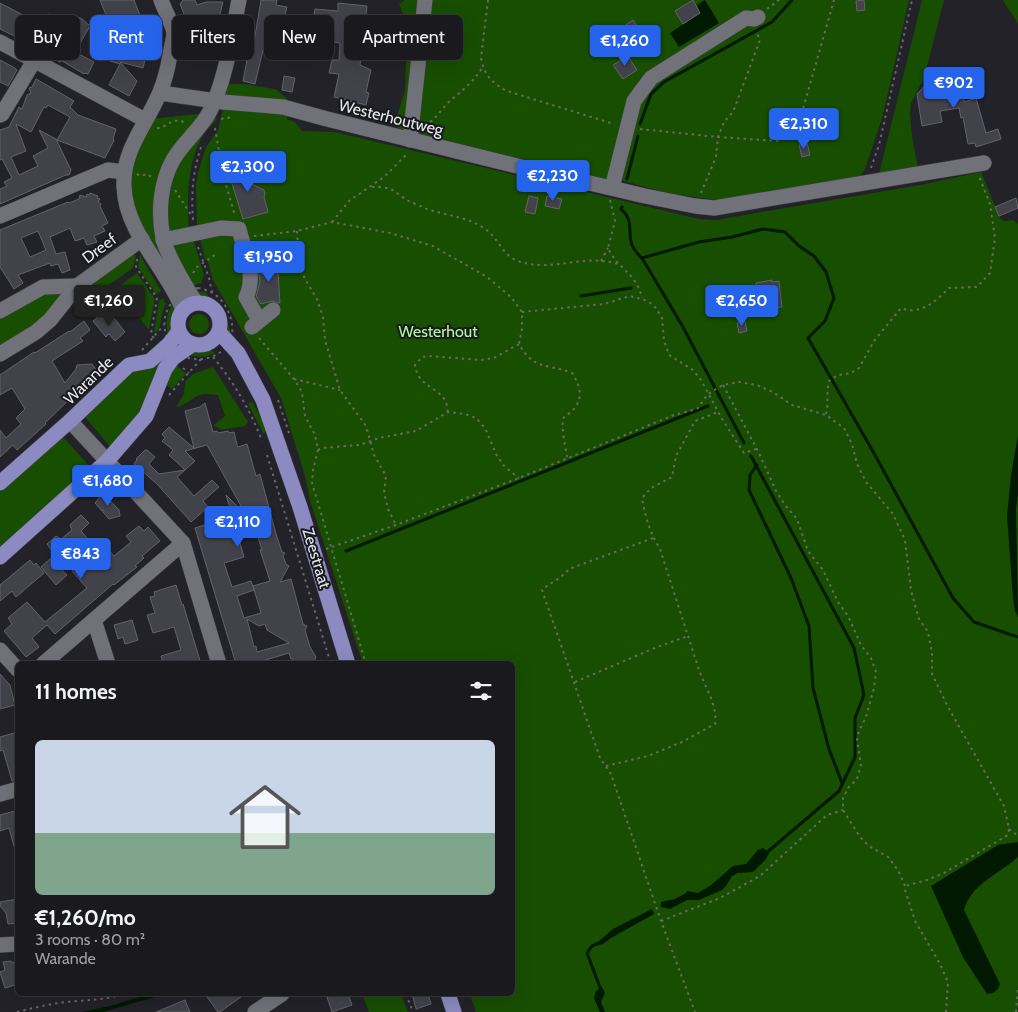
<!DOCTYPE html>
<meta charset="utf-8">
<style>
:root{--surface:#1a1a1e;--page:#27272b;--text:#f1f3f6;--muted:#9fa1a4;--line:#38383c;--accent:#2563eb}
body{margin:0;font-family:Cabin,sans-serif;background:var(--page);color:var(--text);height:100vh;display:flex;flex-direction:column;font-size:19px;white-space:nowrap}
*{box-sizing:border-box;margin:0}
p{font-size:16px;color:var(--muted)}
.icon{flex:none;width:28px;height:28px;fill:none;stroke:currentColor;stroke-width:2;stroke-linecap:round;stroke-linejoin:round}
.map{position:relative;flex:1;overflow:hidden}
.details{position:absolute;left:15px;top:661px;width:500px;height:335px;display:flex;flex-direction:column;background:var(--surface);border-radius:8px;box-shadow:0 5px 20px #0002,0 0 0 1px var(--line)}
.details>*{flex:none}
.banner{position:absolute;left:15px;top:15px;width:500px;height:45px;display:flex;gap:10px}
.price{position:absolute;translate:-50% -42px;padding:0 11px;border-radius:5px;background:var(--accent);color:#fff;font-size:16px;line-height:32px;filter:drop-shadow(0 1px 2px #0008)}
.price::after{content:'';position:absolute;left:50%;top:30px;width:15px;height:11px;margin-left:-8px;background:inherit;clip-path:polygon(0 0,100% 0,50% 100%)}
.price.on{background:#222;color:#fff}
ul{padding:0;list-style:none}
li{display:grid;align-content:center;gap:10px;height:265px;padding:0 20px}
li+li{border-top:1px solid var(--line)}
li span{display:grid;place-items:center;height:155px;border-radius:8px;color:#555}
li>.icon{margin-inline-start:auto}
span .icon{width:90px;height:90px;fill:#fffc;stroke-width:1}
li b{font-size:21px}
h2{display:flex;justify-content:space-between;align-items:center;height:60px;padding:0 20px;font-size:21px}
.tag{padding:0 18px;border-radius:8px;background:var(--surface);box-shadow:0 5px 20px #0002,0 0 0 1px var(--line);font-size:18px;line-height:45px}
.tag.on{background:var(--accent);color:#fff}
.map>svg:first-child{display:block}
.green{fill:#174e00}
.water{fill:#001900}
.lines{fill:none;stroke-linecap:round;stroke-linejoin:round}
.stream{stroke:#001900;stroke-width:3}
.building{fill:#42424a;stroke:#63636b;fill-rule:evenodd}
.minor-casing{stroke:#404045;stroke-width:16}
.major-casing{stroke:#404045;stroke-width:16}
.path{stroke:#67686d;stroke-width:2;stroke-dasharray:2.5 4;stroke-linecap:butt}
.minor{stroke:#717179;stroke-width:15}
.major{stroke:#8d8ac2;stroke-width:15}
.labels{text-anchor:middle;stroke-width:4;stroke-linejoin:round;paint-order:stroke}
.street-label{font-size:16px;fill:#e6e7eb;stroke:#18181f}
.park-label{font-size:16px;fill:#aefb9a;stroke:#18181f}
</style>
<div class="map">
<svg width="1018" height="1012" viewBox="0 0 1018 1012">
<rect width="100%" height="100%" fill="#222228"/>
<!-- green -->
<g class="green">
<path d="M405,0H909L883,115L865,169L859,178L784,189L734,202L671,194L620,180L611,183L416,136L422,126L409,131L397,129L398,113L405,90L407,23L399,4Z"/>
<path d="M922,0H944L924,78L911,103L910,114L912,136L918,168L879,174Z"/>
<path d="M1003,0H1018V24C1014,15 1007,9 1003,0Z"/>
<path d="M226,84H242L275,89L289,100L287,119L295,122L302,131L335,132L699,219L716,220L920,185L981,172L1000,218L1004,221L1013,220L1018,224V1012H476L470,994H512V664H363L311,504L305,476L281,398L213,280L207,259L205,260L197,226L196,186L198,173L206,147L218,130L223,108Z"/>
<path d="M214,113L217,119C212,125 206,130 202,137C187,164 187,199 189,229L175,233L169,231L165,224L171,174Z"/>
<path d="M197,114L200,116L160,188L178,281L140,229L129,199L130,160L150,119Z"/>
<path d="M193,238L204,275L201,283L189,287L172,246L177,242Z"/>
<path d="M133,252L136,256L133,268L87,300L83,294L93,284Z"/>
<path d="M140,255L161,291L156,294L138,267Z"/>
<path d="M137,273L155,299L149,330L116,288Z"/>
<path d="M64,290L51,314L0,349V317L45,291Z"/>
<path d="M193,292H206L209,297L222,309L231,333L229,337C224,326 226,311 215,303C208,299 199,298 193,292Z"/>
<path d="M163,298L166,304C159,314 164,326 154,334L159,301Z"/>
<path d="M175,302L177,309L170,338C164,326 166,311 175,302Z"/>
<circle cx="199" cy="324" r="10"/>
<path d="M202,349L216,352C206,358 196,358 185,354L193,350Z"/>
<path d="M165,354L144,412L112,449L85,417L129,374Z"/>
<path d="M174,363L186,374L172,389L162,382Z"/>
<path d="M213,367L248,422L245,426L221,430L214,425L225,416L218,395C214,395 209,394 205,394C194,394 187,406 176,407L184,394L185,382L193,374Z"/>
<path d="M252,401L268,431L263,433L248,404Z"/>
<path d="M62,436L92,469L0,551V492Z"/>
<path d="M362,994H401L408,1012H369Z"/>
</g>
<!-- water -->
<g class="water">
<path d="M705,0L719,23L679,47L670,33L700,13L697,5Z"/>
<path d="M1018,435V495L1016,509L1018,617L1015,611L1013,598L1007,516L1011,476Z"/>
<path d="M1018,842V857C999,874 971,884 964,910L1000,984L998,989L993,993L987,994L963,957L931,886L998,845Z"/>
<path d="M763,848L769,853L766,859L753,872L738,873L732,876L726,886L722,890L699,900H687L670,909L661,907V902L675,899L686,893L687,891L698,893L710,886L733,866L746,864L758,850Z"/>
<path d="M652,909L654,914L611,938L603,944L598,945L597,943L613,929Z"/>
<path d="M602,987L605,993L601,1002L605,1012H600L594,998L596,991Z"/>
<path d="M149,994H165L103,1012H81L110,1006Z"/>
</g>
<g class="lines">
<!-- stream -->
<g class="stream">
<path d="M640,124L651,94L664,82L772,22L792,0"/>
<path d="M627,179L638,136"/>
<path d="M622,207L621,209C639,225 620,239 642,258L683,327L744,443"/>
<path d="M642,258L699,242L732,237L763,229L785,232L799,246L814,256L826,272L834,298L825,321L808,338L875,455L953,598L974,622L1018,637"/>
<path d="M581,296L631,288"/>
<path d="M751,456L854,648L864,695L855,718V757L839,791L765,854"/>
<path d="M757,465L750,475L749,490L791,578L809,626L813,688L829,749L842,783"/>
<path d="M346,551L708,406"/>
<path d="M599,943L592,946L587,953L601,990"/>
</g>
</g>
<!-- building -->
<g class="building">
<path d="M100,0H134L146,31L149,44L143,68L120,62L137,81L129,96L109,85L120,64L94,56L98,48L119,52L106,21L108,20Z"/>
<path d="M183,0H195L197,5L206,2H223L220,14L211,17L217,34L206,38L212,54L210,58L206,60L201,58L198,54L200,48L190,43L196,41L188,26V19H186L180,4Z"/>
<path d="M261,0H277L276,5L287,7L285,15L267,29L276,30L272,52L263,50L255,84L243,81L247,60H249L254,42Z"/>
<path d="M693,0L700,13L683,24L675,11Z"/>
<path d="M864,0L865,10L857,11L856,1Z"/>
<path d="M0,3L23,15L21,18L40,28L48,14L69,25L74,15L82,19L90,26L75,52L94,62L88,74L85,73L84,74L62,61L59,62L58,59L43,50L0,29Z"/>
<path d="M338,3L367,6L360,65L371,70L366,92L369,93L366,105L334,97L339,74L329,73L332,60H339L340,43L320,40L318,54L307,53L315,9L338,11Z"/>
<path d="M633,20L639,29L630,34L624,26Z"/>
<path d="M628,56L637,70L623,79L613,65Z"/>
<path d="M0,60L15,68L17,70L8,86L0,82Z"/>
<path d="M284,76L295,78L292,92L282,90Z"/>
<path d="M960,77L964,102L976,98L986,133L998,129L1001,139L976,147L975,143L968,144L963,117L961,118L959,108L940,111L942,122L922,126L917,94L927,83Z"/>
<path d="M36,79L74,101L70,107L78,115L116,129L113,139L114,140L105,158L57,140L70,117L48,105L46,108L44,107L31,132L16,124L26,151L11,157L19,175L38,166L33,156L48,148L39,130L56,139L71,170L69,175H66L0,204V189L7,186L4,182L12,178L2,159L0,160V130L9,127L19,107L22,109L27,95L31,93L29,88L32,87Z"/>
<path d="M807,143L810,155L802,157L799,145Z"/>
<path d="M255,166L258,176L244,180L264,190L265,194L264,197L268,212L243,219L228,171L230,172Z"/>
<path d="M90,193L98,196L97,198L100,199L98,202L101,204L100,206L108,223L102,226L105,231L94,236L97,242L87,245L84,238L75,241L70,228L50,237L56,254L65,252L70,270L62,273L58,264L51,266L50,263L18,275L23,283L14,289L0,267V230L68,202L69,203L79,199L80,195L86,197L87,194L89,195ZM38,231L46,250L30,257L21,238Z"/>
<path d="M529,196L538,198L535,214L525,212Z"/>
<path d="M547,196L562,199L559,209L545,206Z"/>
<path d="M1016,198L1018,208L999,216L995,207Z"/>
<path d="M267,263H283V272H278L280,303L272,301L261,304L256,296L260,282L258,264Z"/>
<path d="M772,280V282L779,281L782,307L756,310L753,292H757L756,283Z"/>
<path d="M110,313L125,332L115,341L109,334L106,337L93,321L100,315L103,319Z"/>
<path d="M84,321L90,330L80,338L83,341L52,361L65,383L76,369L77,365L92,364L99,374L81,392L79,390L45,423L46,424L17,450L13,445L0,457V430L6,438L21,424L16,418L25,409L12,388L0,395V375L34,352L35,353L69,331L70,332Z"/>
<path d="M745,321L747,331L739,333L737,323Z"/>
<path d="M205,403L213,432L217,431L218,433L228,431L229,433L234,432L237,445L238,447L247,444L256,476L260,474L276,534L282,552L285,553L283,556L286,564L289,566L280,582L291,579L303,624L307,626L305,630L310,647L316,657L313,664H295L293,659H291L289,653L259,662L260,664H236L195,528L227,518L224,510L230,508L226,495L239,508L241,506L207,445L185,451L195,461L177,477L194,496L212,480L219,487L203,501L208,507L191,522L157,484L134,464L137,460L136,459L145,450H147L155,457L149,464L159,474L185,470L169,455L173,450L162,441L165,438L162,434L169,427L194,448L185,411L200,407ZM256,531L262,550H260L270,581L253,586L261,613L244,618L237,596L254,590L251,581L232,587L224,563L244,557L240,543L242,535ZM247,619L259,626L265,624L267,630L289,643L257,652L256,646L254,647Z"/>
<path d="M103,493L119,510L120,516L109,519L103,512V510L102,511L95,503Z"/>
<path d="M81,515L89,523L81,531L102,555V542L114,556L131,542L126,536L139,526L144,531L148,527L160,541L142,556L144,558L135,566L137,567L114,585L113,584L55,634L47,625L32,638L39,647L26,657L4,631L12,624L8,618L27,602L45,622L87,588L72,571L86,559L75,546L58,560L47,544L56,536L61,539L72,530L70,525Z"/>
<path d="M51,558L67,575L56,585L41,567Z"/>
<path d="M30,560L34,565L36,563L44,573L16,597L12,591L0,601V585Z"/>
<path d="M176,585L182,605L183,604L201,664H186L184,660L173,664H163L161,656L181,650L174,627L153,633L147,615L155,613L150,597L155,596L154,592Z"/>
<path d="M132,620L138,640L125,644L123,637L118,639L114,625Z"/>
<path d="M0,674L10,685L15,705L0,709Z"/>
<path d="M18,732V780L12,781L3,750L0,751V737Z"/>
<path d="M15,811H18V849L15,850L9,828L0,831V815Z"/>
<path d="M18,899V923L8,924L6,913L0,906V902Z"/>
<path d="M11,961L12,963L18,961V984L5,988L0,972L5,970L3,962Z"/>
<path d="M205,994H245L220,1012H218Z"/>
<path d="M338,994H348L352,1005L332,1012L327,997Z"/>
<path d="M412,994H428L431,1004L416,1009Z"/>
<path d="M185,1000L190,1012H156Z"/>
</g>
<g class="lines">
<defs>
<g id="minor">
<path d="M161,0C164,9 172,23 174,32C174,39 171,48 170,55C168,67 165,80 160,92C147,124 122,150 124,187C126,234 167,268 183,310"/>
<path d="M0,42L145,120"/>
<path d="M160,93L223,102L283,107L327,119L517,166L645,196L695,206L714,208L984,163"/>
<path d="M0,115L2,114L34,61"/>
<path d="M410,140L425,0"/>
<path d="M612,188L634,101L651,78L746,18L754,19L758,17"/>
<path d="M0,216L108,170L124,172"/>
<path d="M163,240L221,228L239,229C244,250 257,276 246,297L259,320"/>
<path d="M196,303C186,287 167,256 163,238C158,213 160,183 173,160C183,142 201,129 210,111C226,79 232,35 239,0"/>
<path d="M0,311L43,287L77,286"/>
<path d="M252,327L273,310"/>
<path d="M0,354L36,332L50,320L77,286L142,239"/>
<path d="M70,421L183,543L219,664"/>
<path d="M94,620L108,664"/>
<path d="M0,650L18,670"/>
<path d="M43,664L183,543"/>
<path d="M0,794L18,789"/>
<path d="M0,945L18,944"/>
<path d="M255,1012L282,994"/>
</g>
<g id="major">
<circle cx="199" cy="324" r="21"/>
<path d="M219,332L238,353L263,400L300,507L348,664"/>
<path d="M0,483L70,421L129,365L150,361L169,344L179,331"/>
<path d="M0,557L107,461L146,416L165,369L173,358L193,344"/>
<path d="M448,994L454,1012"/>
</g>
</defs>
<!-- minor casing -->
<use href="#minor" class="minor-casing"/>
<!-- major casing -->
<use href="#major" class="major-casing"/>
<!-- path -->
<g class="path">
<path d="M488,0L481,58C484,75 492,83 507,91L614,124"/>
<path d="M767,9L779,0"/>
<path d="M221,119L233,117"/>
<path d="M425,126C436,119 442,108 451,100C463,90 474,81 482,68"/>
<path d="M157,128C170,127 170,116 186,123"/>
<path d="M215,128L223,174L235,216"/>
<path d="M640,129L718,137L778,141L789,135L799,123L834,0"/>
<path d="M871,168L879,145L912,0"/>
<path d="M137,174L141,176L147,174L153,178"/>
<path d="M372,187C377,187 382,187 387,188C395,190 400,196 407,200C412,203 419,205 424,208C446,216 470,216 489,232C499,241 504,256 518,261C551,273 585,253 617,264"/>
<path d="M175,190L193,218"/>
<path d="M701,193L716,157L718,137L724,122L733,112L760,40L756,31"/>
<path d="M610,200L615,221L608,248C618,270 636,272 642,298"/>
<path d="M193,220C191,191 193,171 202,144"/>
<path d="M332,222L349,201L384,177L408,153"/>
<path d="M297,231L299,263L305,279L317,299L323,317L325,340L340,390L366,426L374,455L386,476L384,493L388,509L396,525"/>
<path d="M254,236L297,231L332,222L390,233L433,246L487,277L511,297L522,312V329L519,344C534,371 547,363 572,373C581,386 584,400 571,412C569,414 566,415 564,417C560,424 566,449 567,457"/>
<path d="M198,247L209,278L212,292"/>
<path d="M137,259L136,267L157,298L151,334L155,340"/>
<path d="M601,261L608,248"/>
<path d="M193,273L197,267L215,255"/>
<path d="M198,288C210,290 220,296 226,307C254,358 181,378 167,338C158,313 174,292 198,288Z"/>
<path d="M522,312L604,304L630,296L648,301L656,308L662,318L664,340L669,355L693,370L701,380L722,419L744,453L756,449"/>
<path d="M259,338L294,379L302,392L305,416L315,435L318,450L313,470L312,483L366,664"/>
<path d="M142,350L164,325"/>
<path d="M213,357C233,381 251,411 262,441"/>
<path d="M183,368L189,373"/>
<path d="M294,379L340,390"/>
<path d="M723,385L759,453L776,491L786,506L797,519L808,551L823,570L838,602L848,616L861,645L871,658L876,672L874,688L866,717L859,731L857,740L861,765L857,779L848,788L843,798V810L860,837L869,846L888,857L898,870L905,886V890L915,921L940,964L948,982L946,1012"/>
<path d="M169,395L201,359"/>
<path d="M278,400L289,433"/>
<path d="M448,412C447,408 447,403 445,400C434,385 418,386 415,365L422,357L428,356L481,360L494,358L519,344"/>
<path d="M826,414C829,403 826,392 829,381L838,375L851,373L859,368L874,341L901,308C920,316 936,301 949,288L977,287L990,273L995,238L990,204L979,176"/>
<path d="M318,450L322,448L360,445L379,438L416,431L448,412L465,414L476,418L485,428L497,456L505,467L519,478"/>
<path d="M267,455L331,664"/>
<path d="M653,538L569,569C562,578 551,582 542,590L600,758L611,774L661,921L695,1012"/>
<path d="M326,549L396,525L519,478L674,415L693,410L698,408L708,394L723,385L739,382L757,385L773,392L792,405L826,415L844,428L852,444L857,464L866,482L893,514L905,540L911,590L916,609L919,619L928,632L932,653V674L948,707L1004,806L1009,829L1008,835L944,873L927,880L905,886"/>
<path d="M575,682L657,647L688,636"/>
<path d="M606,766L648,756L682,742L715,724C718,706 705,687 699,670C686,630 673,589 660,549C650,533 645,516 642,498L651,488L672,477L676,456L695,421L718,412"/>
<path d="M1009,829L1018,836"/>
<path d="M661,921L720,898L760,876L827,815L843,810"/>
<path d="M406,994L413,1012"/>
<path d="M17,1012C33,1008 49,1004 66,1002C86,1000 105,1000 124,994"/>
<path d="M1016,1012L1018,988"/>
</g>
<!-- minor -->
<use href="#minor" class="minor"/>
<!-- major -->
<use href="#major" class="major"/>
</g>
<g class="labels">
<!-- street labels -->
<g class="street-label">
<text transform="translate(391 117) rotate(14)" y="6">Westerhoutweg</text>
<text transform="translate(99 248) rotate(-36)" y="6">Dreef</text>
<text transform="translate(88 380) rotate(-44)" y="6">Warande</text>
<text transform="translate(317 558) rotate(73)" y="6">Zeestraat</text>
</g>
<!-- park labels -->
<g class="park-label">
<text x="438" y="337">Westerhout</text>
</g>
</g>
</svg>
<b class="price" style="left:625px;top:67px">€1,260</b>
<b class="price" style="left:954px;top:109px">€902</b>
<b class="price" style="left:804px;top:150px">€2,310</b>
<b class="price" style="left:248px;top:193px">€2,300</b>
<b class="price" style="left:553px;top:202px">€2,230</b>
<b class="price" style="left:269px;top:283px">€1,950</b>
<b class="price on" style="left:109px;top:327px">€1,260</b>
<b class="price" style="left:742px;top:327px">€2,650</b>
<b class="price" style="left:108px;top:507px">€1,680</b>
<b class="price" style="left:238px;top:548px">€2,110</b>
<b class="price" style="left:81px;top:580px">€843</b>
<div class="banner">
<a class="tag">Buy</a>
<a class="tag on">Rent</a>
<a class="tag">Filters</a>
<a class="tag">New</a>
<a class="tag">Apartment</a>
</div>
<section class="details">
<h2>11 homes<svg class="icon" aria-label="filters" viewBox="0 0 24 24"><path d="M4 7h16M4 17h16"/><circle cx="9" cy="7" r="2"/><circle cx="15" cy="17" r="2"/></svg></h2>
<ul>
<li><span style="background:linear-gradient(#c9d6e8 60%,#7fa58c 0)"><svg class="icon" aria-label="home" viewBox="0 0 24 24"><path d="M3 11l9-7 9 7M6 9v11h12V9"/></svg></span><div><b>€1,260/mo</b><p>3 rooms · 80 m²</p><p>Warande</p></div></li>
</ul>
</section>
</div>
